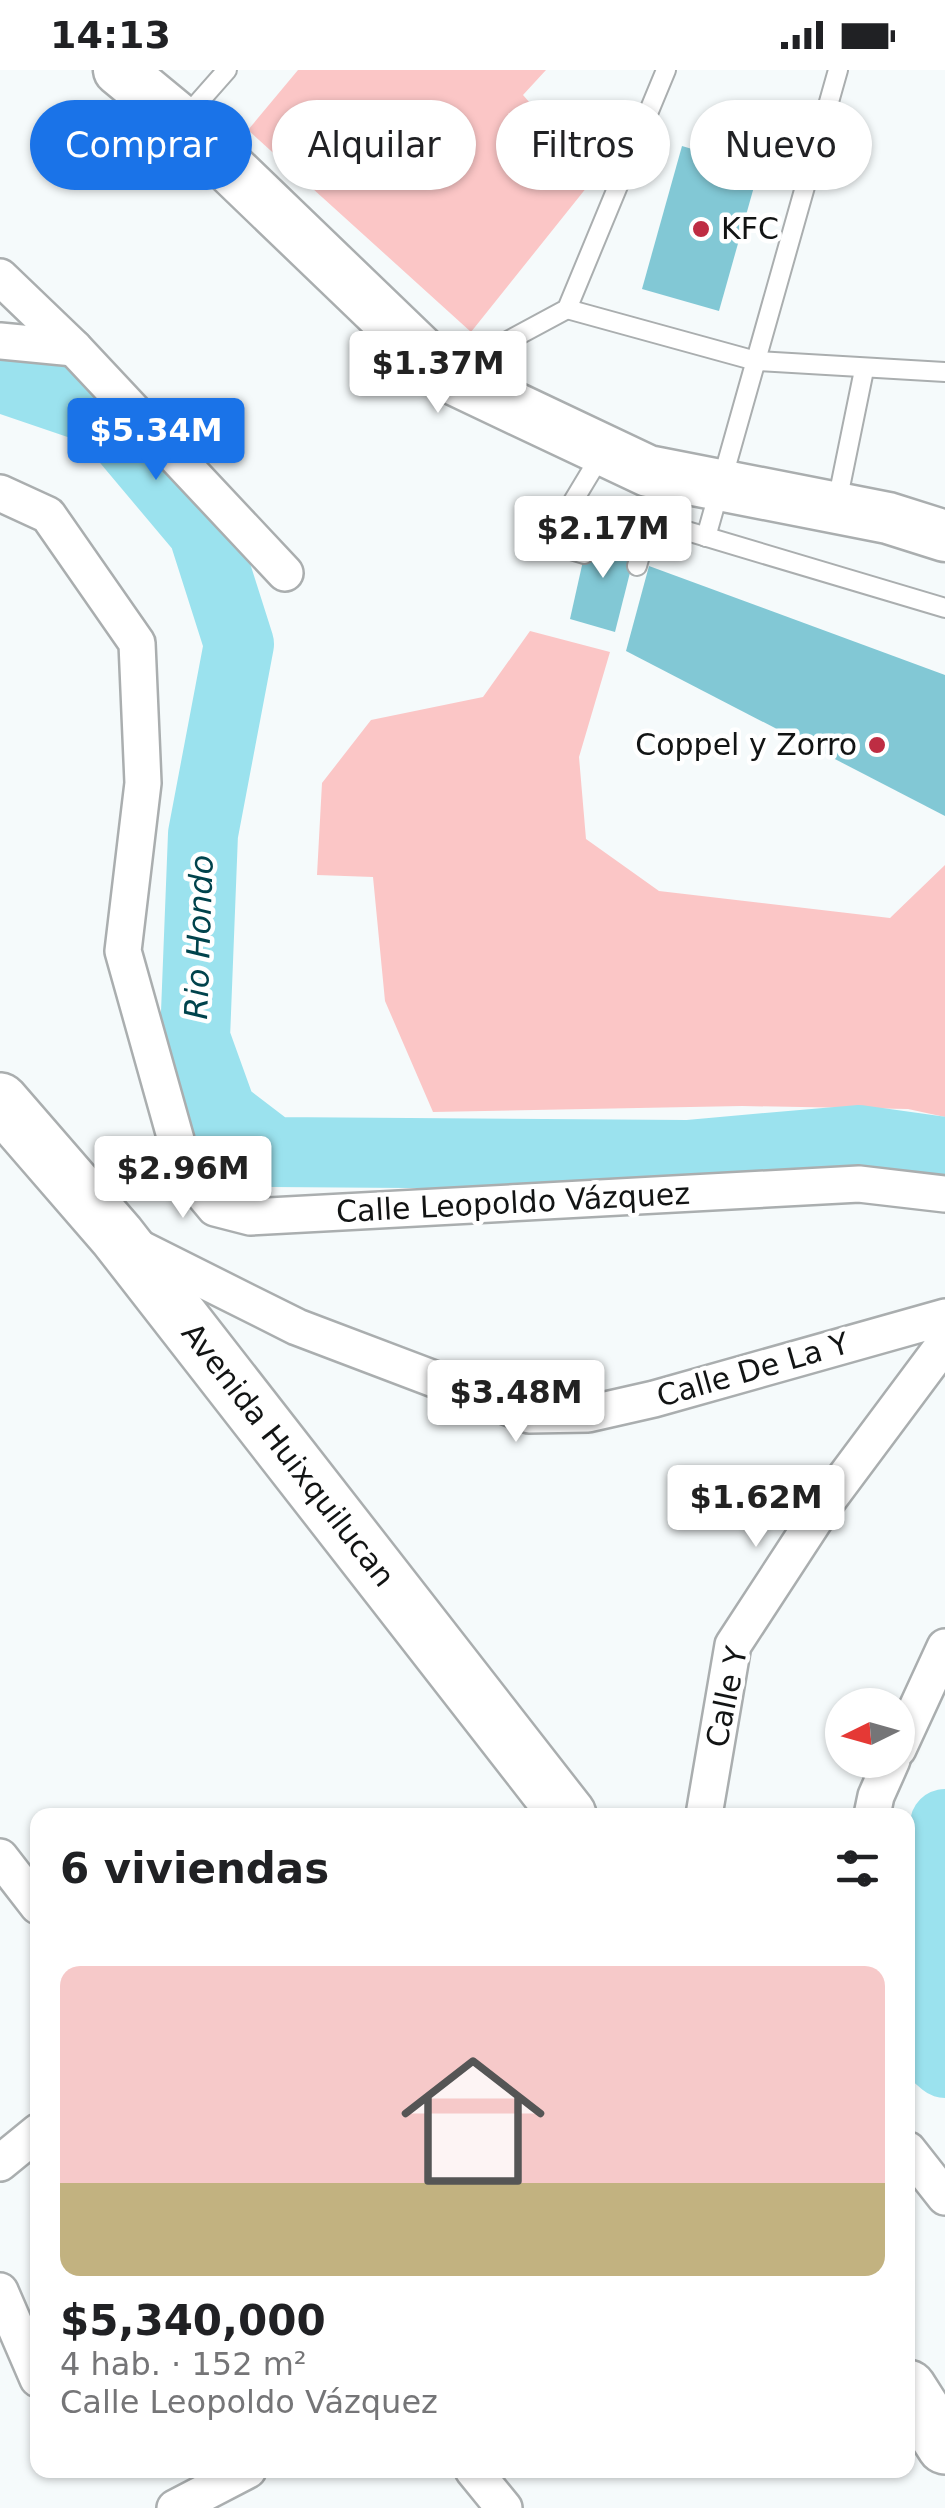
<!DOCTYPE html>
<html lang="es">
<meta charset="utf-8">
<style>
:root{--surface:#fff;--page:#f2f2f2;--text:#202124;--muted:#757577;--line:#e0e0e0;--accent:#1a73e8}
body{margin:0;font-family:"DejaVu Sans",sans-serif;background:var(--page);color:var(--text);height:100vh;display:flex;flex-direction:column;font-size:38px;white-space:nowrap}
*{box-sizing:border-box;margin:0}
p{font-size:32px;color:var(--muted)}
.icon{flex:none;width:55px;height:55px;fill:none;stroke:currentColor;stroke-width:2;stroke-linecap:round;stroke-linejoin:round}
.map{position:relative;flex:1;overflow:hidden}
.panel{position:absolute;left:30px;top:1738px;width:885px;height:670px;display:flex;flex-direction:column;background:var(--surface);border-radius:20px;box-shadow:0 2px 8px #0004}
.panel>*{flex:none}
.guide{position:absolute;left:30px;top:30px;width:885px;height:90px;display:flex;gap:20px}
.needle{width:65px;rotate:265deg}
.fabs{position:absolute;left:825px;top:1618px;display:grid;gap:20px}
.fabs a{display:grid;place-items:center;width:90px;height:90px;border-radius:50%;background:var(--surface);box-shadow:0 2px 8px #0004;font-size:50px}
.price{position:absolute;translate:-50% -85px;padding:0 22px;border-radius:10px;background:#fff;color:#222;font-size:32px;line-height:65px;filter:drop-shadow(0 2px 5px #0008)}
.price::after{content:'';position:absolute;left:50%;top:60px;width:30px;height:22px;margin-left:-15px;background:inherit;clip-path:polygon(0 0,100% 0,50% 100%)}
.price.selected{background:var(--accent);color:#fff}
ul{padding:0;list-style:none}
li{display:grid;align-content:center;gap:20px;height:530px;padding:0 30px}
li+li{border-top:2px solid var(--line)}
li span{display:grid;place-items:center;height:310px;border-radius:20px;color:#555}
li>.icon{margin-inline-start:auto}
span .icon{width:180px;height:180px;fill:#fffc;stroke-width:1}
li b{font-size:42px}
h2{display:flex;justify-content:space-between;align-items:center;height:120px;padding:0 30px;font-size:42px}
.tag{padding:0 35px;border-radius:45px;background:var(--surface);box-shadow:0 2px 8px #0004;font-size:35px;line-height:90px}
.tag.selected{background:var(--accent);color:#fff}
.status{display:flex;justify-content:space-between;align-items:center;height:70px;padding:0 50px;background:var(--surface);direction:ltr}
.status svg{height:28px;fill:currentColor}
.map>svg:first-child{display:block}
.green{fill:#fbc6c6}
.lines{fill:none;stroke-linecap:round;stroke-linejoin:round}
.river{stroke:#9be2ee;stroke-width:70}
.building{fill:#82c8d5}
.lane-casing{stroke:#aaaeaf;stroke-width:22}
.street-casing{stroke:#aaaeaf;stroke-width:40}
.secondary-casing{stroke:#aaaeaf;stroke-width:55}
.primary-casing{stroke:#aaaeaf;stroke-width:60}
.lane{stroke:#fff;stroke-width:18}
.street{stroke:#fff;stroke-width:35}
.secondary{stroke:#fff;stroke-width:50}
.primary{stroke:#fff;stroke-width:55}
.poi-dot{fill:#be2d43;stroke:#fff;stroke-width:4}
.labels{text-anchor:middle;stroke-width:9;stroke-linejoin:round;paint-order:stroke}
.poi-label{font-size:30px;fill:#121414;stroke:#fff;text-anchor:start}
.street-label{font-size:30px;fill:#121414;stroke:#fff}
.water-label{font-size:32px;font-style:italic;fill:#00434c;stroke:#fff}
</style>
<div class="status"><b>14:13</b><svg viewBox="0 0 49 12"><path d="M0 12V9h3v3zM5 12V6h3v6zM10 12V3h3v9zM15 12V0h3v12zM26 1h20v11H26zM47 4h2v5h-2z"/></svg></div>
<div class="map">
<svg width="945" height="2438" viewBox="0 0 945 2438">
<rect width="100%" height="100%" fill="#f5fafb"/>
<!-- green -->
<g class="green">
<path d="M298,0H546L523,25L595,107L471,262L248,60Z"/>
<path d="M530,561L610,582L579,687L586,769L659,821L890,848L945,795V1047L908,1039L742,1036L433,1042L385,931L373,807L317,805L322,713L371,650L483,627Z"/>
</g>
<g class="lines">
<!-- river -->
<g class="river">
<path d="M0,307L103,342L203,461L239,574L203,764L195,968L222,1043L273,1082L687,1085L858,1070L945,1082"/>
<path d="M945,1754L917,1902L938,1987L945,1993"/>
</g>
</g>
<!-- building -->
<g class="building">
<path d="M682,76L759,99L719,241L642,219Z"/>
<path d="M589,464L638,471L615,562L570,549Z"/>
<path d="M649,496L945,605V746L626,581Z"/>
</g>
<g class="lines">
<defs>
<g id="lane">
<path d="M182,51L227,0"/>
<path d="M567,239L756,291L945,302"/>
<path d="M452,301L567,239L666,0"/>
<path d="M836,437L864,300"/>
<path d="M650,450L945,538"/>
<path d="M706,467L838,0"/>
<path d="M584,484L548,473L601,385"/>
<path d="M637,496L663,405"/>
</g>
<g id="street">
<path d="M0,207L74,278L285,503"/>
<path d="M0,271L74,278"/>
<path d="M0,423L48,445L137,573L143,713L123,881L185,1102L215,1138L250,1147L859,1114L945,1124"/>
<path d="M131,1174L297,1257L529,1345L588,1344L654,1329L945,1247"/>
<path d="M898,1679L945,1577"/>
<path d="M704,1745L733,1575L825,1434L945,1273"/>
<path d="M872,1745L876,1726L892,1690"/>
<path d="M0,1787L38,1836"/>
<path d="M908,2080L945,2127"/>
<path d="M0,2093L38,2062"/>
<path d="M0,2221L38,2309"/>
<path d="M473,2400L504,2438"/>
<path d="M175,2438L248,2400"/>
</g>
<path id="secondary" d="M119,0L182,52L445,305L648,401L888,448L945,466"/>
<g id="primary">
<path d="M0,1031L117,1166L568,1745"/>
<path d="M908,2318L945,2376"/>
</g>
</defs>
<!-- lane casing -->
<use href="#lane" class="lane-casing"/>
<!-- street casing -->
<use href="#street" class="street-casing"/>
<!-- secondary casing -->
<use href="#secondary" class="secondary-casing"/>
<!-- primary casing -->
<use href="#primary" class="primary-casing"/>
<!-- lane -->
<use href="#lane" class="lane"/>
<!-- street -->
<use href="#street" class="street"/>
<!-- secondary -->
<use href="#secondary" class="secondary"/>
<!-- primary -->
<use href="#primary" class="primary"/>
</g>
<!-- markers -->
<g class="poi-dot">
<circle cx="701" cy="159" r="10"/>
<circle cx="877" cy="675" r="10"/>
</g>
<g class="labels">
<!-- poi labels -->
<g class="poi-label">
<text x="721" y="169">KFC</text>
<text x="857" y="685" text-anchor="end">Coppel y Zorro</text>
</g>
<!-- street labels -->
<g class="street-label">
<text transform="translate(513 1133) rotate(-3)" y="10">Calle Leopoldo Vázquez</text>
<text transform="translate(753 1300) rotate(-16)" y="10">Calle De La Y</text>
<text transform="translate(288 1385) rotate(52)" y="10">Avenida Huixquilucan</text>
<text transform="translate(727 1627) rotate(-78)" y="10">Calle Y</text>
</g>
<!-- water labels -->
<g class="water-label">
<text transform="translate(199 867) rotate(-88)" y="11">Rio Hondo</text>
</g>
</g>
</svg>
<div class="fabs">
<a><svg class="needle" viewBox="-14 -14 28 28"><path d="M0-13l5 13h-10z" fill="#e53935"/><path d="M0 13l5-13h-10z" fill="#757577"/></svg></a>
</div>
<b class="price" style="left:438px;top:346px">$1.37M</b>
<b class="price selected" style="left:156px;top:413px">$5.34M</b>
<b class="price" style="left:603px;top:511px">$2.17M</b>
<b class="price" style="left:183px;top:1151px">$2.96M</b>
<b class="price" style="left:516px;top:1375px">$3.48M</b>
<b class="price" style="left:756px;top:1480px">$1.62M</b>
<div class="guide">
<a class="tag selected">Comprar</a>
<a class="tag">Alquilar</a>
<a class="tag">Filtros</a>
<a class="tag">Nuevo</a>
</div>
<section class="panel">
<h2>6 viviendas<svg class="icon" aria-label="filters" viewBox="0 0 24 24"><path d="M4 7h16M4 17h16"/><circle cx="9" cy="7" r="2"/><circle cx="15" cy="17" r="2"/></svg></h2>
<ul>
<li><span style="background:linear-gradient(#f6c9c9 70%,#c2b280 0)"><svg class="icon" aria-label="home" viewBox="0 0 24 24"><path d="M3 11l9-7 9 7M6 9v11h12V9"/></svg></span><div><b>$5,340,000</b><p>4 hab. · 152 m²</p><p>Calle Leopoldo Vázquez</p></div></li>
</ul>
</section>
</div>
